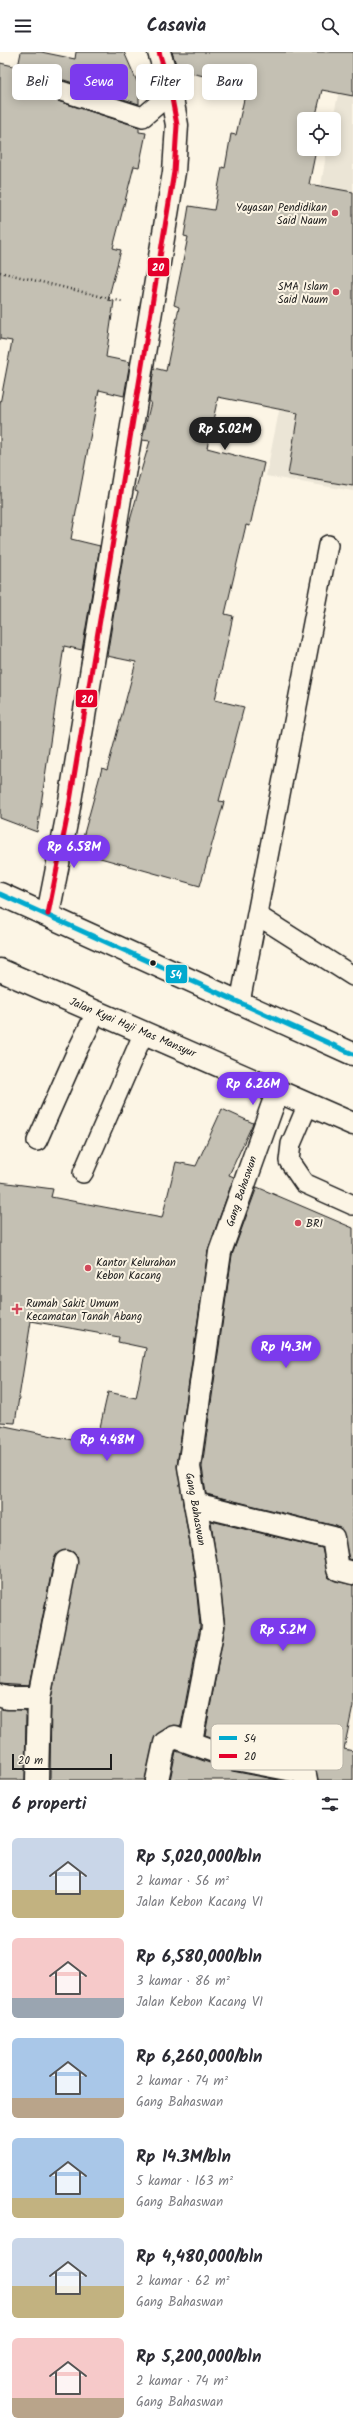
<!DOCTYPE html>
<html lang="id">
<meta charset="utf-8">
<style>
:root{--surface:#fff;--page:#f2f2f3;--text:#2b2b33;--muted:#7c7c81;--accent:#7c3aed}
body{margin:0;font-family:Kalam,sans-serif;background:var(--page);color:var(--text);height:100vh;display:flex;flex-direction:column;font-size:15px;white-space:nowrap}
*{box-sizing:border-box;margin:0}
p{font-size:13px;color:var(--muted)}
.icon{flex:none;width:22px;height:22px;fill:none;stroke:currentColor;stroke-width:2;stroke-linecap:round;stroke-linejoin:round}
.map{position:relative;height:1728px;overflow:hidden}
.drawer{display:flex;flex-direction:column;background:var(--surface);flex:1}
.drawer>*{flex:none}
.banner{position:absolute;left:12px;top:12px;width:329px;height:36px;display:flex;gap:8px}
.fabs{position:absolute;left:297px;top:60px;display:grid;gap:8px}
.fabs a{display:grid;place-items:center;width:44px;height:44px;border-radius:6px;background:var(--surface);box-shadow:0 2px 10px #0003;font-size:20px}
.scale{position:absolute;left:12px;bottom:10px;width:100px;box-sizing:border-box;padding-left:4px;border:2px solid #1c1c1c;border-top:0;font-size:11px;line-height:14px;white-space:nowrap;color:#1c1c1c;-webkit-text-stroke:3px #fcf5e5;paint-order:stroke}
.price{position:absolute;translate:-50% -34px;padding:0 9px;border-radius:14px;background:var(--accent);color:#fff;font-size:13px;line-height:26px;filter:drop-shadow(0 1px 2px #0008)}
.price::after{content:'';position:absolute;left:50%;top:24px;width:12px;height:9px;margin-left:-6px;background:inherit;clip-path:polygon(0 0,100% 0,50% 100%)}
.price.on{background:#222;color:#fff}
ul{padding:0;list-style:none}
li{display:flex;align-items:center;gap:12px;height:100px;padding:0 12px}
li span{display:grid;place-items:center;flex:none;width:112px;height:80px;border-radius:6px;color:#555}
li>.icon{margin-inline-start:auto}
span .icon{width:48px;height:48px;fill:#fffc;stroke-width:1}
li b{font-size:17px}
h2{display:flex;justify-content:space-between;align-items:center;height:48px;padding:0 12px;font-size:17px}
.tag{padding:0 14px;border-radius:6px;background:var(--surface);box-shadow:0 2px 10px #0003;font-size:14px;line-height:36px}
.tag.on{background:var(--accent);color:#fff}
header{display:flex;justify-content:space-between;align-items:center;height:52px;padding:0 12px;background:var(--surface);font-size:18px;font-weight:700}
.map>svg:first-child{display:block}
.built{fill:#ebe5d6}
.building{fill:#c4c0b3;stroke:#1c1c1c}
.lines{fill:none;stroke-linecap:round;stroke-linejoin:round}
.lane-casing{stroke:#1c1c1c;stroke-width:22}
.street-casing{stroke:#1c1c1c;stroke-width:25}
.primary-casing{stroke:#1c1c1c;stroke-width:25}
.path{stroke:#1c1c1c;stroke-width:2.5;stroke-dasharray:1 3;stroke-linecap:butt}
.lane{stroke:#fcf5e5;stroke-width:19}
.street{stroke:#fcf5e5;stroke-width:22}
.primary{stroke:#fcf5e5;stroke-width:22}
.bus-1-casing{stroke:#fcf5e5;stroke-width:8}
.bus-2-casing{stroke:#fcf5e5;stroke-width:8}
.bus-1{stroke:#00a9ce;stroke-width:5}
.bus-2{stroke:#e4002b;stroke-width:5}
.poi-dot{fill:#d1495b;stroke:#fcf5e5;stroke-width:1.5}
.bus-dot{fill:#1c1c1c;stroke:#fcf5e5;stroke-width:1.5}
.labels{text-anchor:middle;stroke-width:4;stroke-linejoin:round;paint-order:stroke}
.poi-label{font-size:11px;fill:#1c1c1c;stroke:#fcf5e5;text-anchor:start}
.street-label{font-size:11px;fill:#1c1c1c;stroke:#fcf5e5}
.key{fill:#fcf5e5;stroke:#b9b4a9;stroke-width:1}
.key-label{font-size:11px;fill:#1c1c1c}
.line-badge{stroke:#fcf5e5;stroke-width:1.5}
.badge-label{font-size:11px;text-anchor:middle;font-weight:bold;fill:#fff}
</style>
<header><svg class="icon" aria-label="menu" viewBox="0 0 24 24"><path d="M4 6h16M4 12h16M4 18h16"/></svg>Casavia<svg class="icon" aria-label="search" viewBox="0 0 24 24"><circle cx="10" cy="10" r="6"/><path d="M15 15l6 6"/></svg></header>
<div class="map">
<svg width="353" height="1728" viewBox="0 0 353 1728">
<rect width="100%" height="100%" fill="#fcf5e5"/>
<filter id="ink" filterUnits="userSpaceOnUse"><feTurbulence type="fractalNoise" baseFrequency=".025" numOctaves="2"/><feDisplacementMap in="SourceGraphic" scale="8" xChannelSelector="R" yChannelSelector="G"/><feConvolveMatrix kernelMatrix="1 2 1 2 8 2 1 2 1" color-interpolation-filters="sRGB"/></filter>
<g filter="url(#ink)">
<!-- built -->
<path class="built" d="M347,0H353V439L266,424L306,225L327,97H334L333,67Z"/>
<!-- building -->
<g class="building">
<path d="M21,0H41L75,7L76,0H124L139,34V52L64,28L53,31L50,42L58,49L139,75V80L146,81L139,115L134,114L113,196L121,198L108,248L114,249L106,305L130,310L124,344L99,338L96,354L71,487L100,494L82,598L64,594L37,780L0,766V352L12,289L0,287V11L18,15Z"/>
<path d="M172,0H353V44L322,38L315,67H304V97L316,98L309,132L353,140V434L288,423L298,361L218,345L207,396L264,411L250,474L246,473L225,562L233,564L215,648L244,655L219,749L224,750L200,834L79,800L102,716L107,718L136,610L107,604L127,479L138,440L135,439L150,389L142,388L151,350H149L154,316L166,319L179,255L174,253L188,185L184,184L189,154L214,158L222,115L225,116L231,82L236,83L247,34L178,18Z"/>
<path d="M222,1057L253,1071L229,1123L234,1125L208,1198L177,1413L195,1523L200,1574L181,1674H169L155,1684L145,1728H50L51,1647L78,1506L74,1501L68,1498L57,1502L54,1507L29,1634L0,1632V1373L96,1393L108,1340L136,1346L146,1296L118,1290L119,1285L31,1269L15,1371L0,1370V1130L53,1137L51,1145L162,1166L176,1110L196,1114Z"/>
<path d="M257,1135L353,1176V1508L349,1507L342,1478L336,1474L206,1442L202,1415L232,1203Z"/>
<path d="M211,1469L322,1496L328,1525L335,1529L353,1533V1654L344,1697L353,1699V1728H318L315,1716L304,1708L239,1695L205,1683L225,1574Z"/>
<path d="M0,1657L26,1658L25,1728H0Z"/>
<path d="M176,1699L232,1719L279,1728H170Z"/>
</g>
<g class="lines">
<defs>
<g id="lane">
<path d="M61,39L143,65L171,41"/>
<path d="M257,863L353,924"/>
<path d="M240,950L328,493"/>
<path d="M308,1052L291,1092L289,1109L304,1131L353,1153"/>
<path d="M37,1089L76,1001L97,959"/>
<path d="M83,1121L144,980"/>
</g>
<g id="street">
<path d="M48,862L68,761L174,120L177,73L170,36L159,0"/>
<path d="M195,1452L333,1486L338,1517L353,1521"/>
<path d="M0,1644L7,1646H39"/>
<path d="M191,1689L213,1575L207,1521L189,1415L220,1200L278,1038"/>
<path d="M37,1728L39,1646L66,1510"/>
<path d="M157,1728L165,1691L175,1685L236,1707L298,1719L305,1723L306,1728"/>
</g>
<g id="primary">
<path d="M0,842L353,1002"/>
<path d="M0,918L353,1072"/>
</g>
</defs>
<!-- lane casing -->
<use href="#lane" class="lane-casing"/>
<!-- street casing -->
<use href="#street" class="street-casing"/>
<!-- primary casing -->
<use href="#primary" class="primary-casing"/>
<!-- path -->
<path class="path" d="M0,220L124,250"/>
<!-- lane -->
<use href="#lane" class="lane"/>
<!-- street -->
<use href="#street" class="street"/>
<!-- primary -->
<use href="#primary" class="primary"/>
<defs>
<path id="bus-1" d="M0,842L353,1002"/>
<path id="bus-2" d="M48,862L68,761L174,120L177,73L170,36L159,0"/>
</defs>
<!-- bus-1 casing -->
<use href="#bus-1" class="bus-1-casing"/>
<!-- bus-2 casing -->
<use href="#bus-2" class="bus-2-casing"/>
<!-- bus-1 -->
<use href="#bus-1" class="bus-1"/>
<!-- bus-2 -->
<use href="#bus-2" class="bus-2"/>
</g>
</g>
<!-- markers -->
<g class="poi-dot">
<circle cx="335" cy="161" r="4"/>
<circle cx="336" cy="240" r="4"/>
<circle cx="298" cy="1171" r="4"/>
<circle cx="88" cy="1216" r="4"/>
<path d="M15 1251h4v4h4v4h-4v4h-4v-4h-4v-4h4z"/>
</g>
<circle class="bus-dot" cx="153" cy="911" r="3.5"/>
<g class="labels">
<!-- poi labels -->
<g class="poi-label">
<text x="327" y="159" text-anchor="end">Yayasan Pendidikan<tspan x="327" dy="13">Said Naum</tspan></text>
<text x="328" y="238" text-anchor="end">SMA Islam<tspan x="328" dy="13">Said Naum</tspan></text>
<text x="306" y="1175">BRI</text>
<text x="96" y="1214">Kantor Kelurahan<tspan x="96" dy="13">Kebon Kacang</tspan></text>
<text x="26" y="1255">Rumah Sakit Umum<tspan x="26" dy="13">Kecamatan Tanah Abang</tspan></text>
</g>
<!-- street labels -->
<g class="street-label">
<text transform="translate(133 975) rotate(23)" y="4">Jalan Kyai Haji Mas Mansyur</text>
<text transform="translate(241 1139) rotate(-71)" y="4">Gang Bahaswan</text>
<text transform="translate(196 1457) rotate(80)" y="4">Gang Bahaswan</text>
</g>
</g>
<!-- legend -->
<rect x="211" y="1672" width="132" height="46" rx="6" class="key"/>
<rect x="219" y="1684" width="18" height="4" fill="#00a9ce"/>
<rect x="219" y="1702" width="18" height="4" fill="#e4002b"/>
<g class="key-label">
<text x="244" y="1690">54</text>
<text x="244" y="1708">20</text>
</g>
<g class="line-badge">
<rect x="147" y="205" width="23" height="20" rx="4" fill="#e4002b"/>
<rect x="75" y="637" width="23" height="19" rx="4" fill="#e4002b"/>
<rect x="165" y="912" width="23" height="20" rx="4" fill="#00a9ce"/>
</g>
<g class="badge-label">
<text x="158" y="219">20</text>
<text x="87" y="651">20</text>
<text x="176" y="926">54</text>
</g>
</svg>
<div class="fabs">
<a><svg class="icon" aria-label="locate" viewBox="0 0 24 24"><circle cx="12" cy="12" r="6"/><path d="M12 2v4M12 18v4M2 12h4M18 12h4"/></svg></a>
</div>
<div class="scale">20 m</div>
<b class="price on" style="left:225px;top:399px">Rp 5.02M</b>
<b class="price" style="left:74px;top:817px">Rp 6.58M</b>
<b class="price" style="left:253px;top:1054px">Rp 6.26M</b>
<b class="price" style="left:286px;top:1317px">Rp 14.3M</b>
<b class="price" style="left:107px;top:1410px">Rp 4.48M</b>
<b class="price" style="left:283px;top:1600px">Rp 5.2M</b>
<div class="banner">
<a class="tag">Beli</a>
<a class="tag on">Sewa</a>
<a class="tag">Filter</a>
<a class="tag">Baru</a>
</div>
</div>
<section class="drawer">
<h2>6 properti<svg class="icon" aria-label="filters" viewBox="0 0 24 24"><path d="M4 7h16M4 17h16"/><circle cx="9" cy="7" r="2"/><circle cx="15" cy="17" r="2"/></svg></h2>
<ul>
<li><span style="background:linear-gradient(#c9d6e8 65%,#c2b280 0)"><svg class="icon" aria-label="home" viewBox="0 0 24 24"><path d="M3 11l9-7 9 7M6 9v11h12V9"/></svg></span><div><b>Rp 5,020,000/bln</b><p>2 kamar · 56 m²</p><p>Jalan Kebon Kacang VI</p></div></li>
<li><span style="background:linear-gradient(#f6c9c9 75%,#9aa5b1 0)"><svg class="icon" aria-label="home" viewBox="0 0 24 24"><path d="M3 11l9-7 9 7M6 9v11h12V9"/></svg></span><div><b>Rp 6,580,000/bln</b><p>3 kamar · 86 m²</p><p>Jalan Kebon Kacang VI</p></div></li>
<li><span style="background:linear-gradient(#a9c7e8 75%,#b9a48a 0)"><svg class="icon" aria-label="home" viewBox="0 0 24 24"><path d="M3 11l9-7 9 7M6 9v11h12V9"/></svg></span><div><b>Rp 6,260,000/bln</b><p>2 kamar · 74 m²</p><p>Gang Bahaswan</p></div></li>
<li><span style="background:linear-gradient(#a9c7e8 75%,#c2b280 0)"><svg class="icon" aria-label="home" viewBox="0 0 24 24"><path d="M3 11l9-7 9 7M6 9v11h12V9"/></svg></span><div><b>Rp 14.3M/bln</b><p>5 kamar · 163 m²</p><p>Gang Bahaswan</p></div></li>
<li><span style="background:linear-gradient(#c9d6e8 60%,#c2b280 0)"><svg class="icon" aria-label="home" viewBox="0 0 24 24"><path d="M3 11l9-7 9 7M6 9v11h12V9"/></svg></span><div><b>Rp 4,480,000/bln</b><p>2 kamar · 62 m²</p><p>Gang Bahaswan</p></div></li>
<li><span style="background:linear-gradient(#f6c9c9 75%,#b9a48a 0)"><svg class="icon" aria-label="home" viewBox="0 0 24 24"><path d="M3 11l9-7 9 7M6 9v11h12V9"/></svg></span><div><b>Rp 5,200,000/bln</b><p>2 kamar · 74 m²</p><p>Gang Bahaswan</p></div></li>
</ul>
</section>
